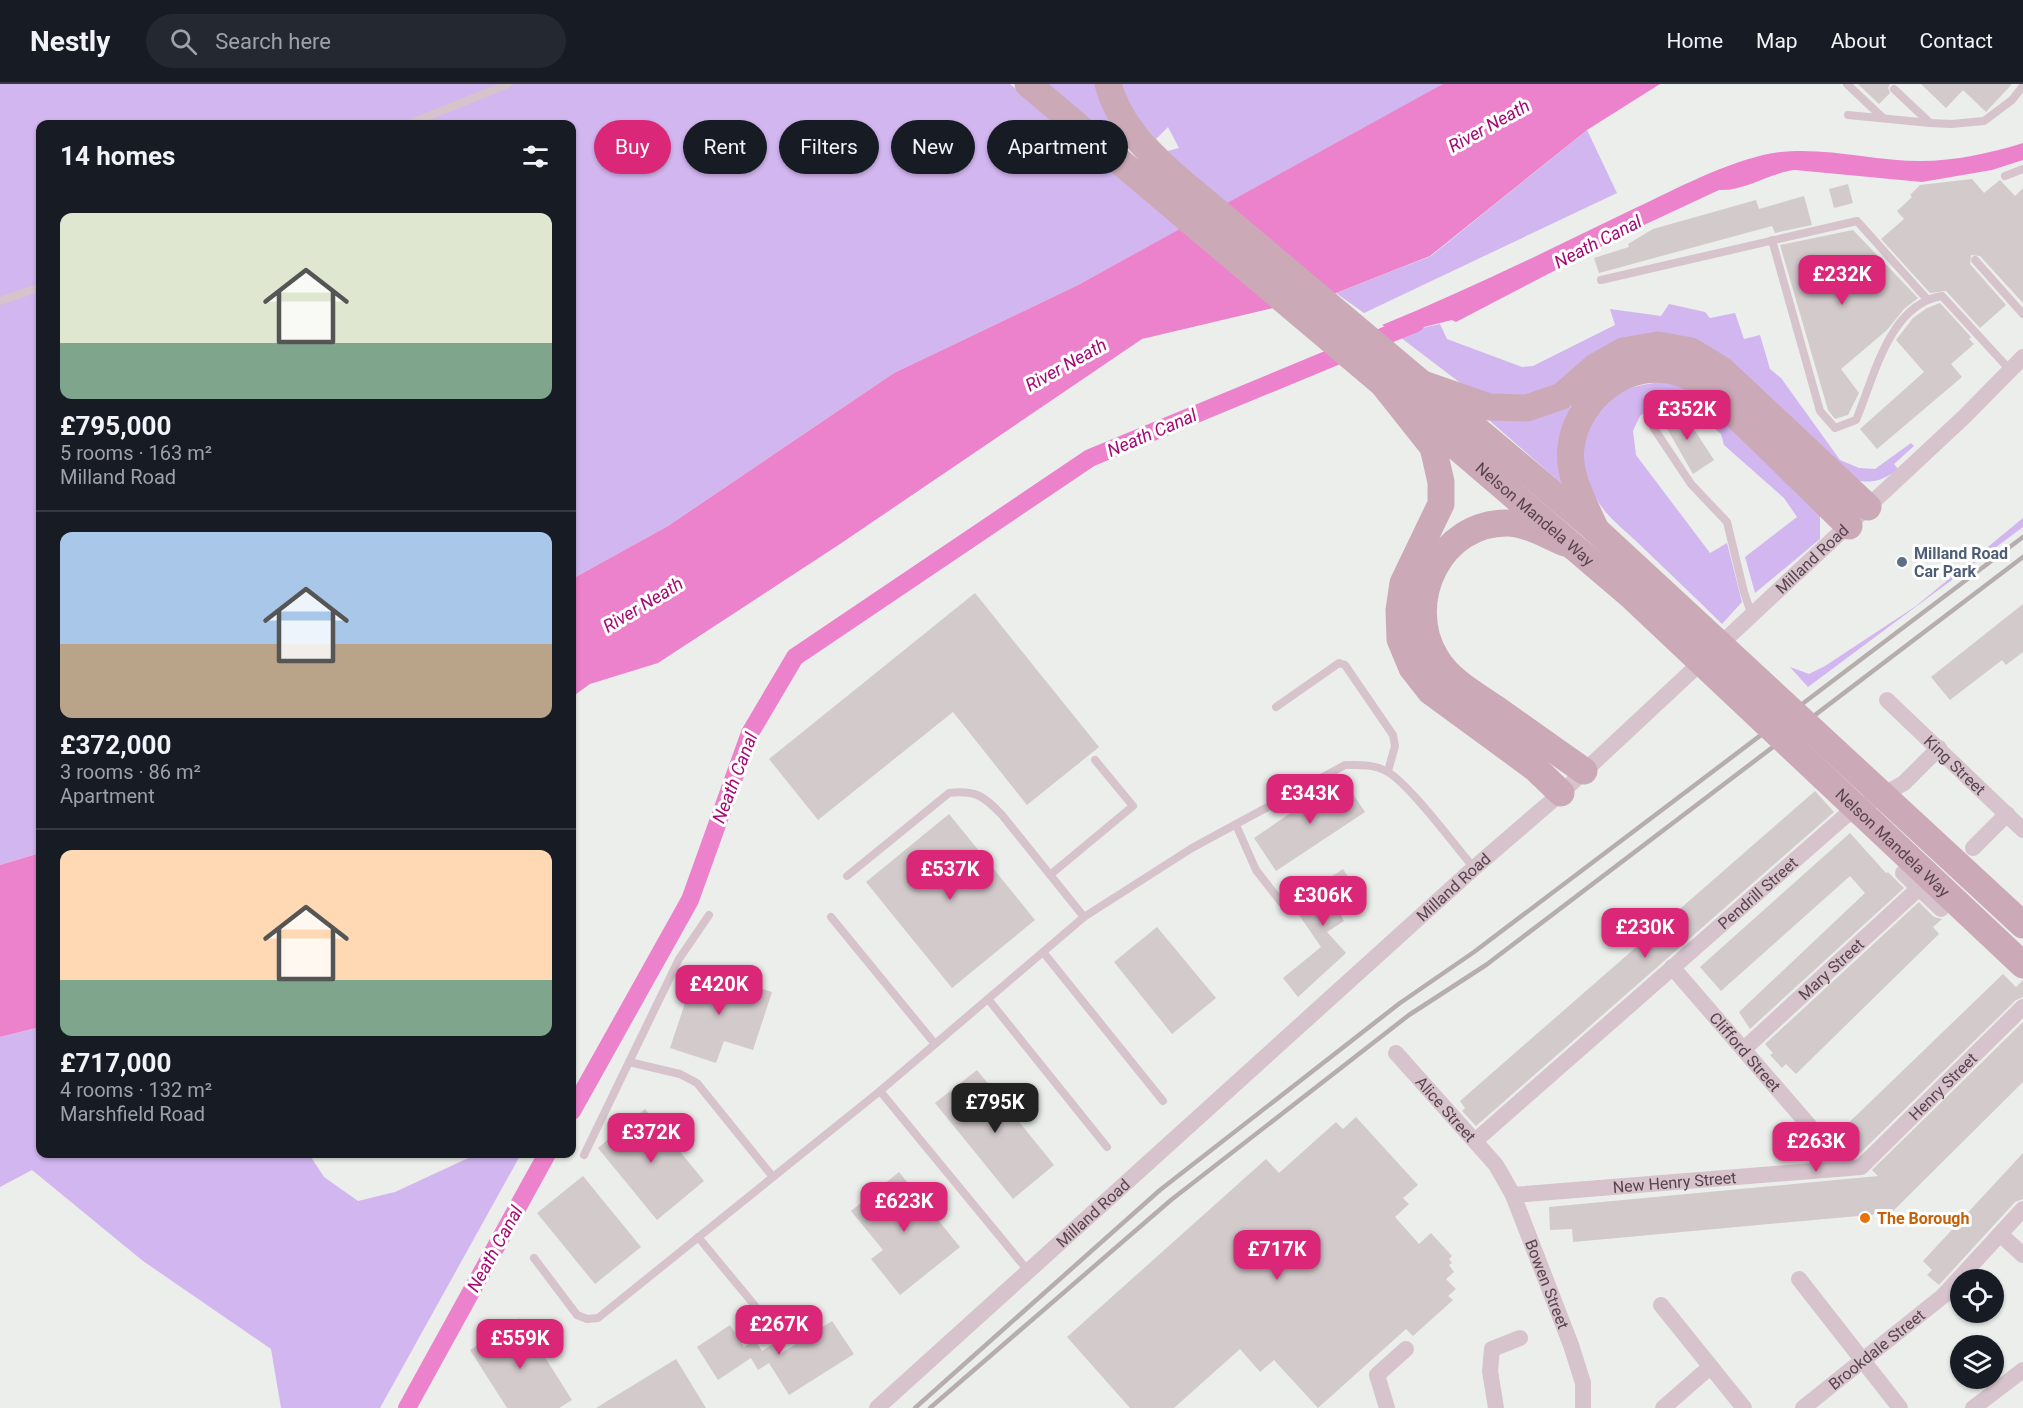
<!DOCTYPE html>
<meta charset="utf-8">
<style>
:root{--surface:#171b24;--page:#242831;--text:#f1f3f6;--muted:#9ea1a6;--line:#363941;--accent:#db2777}
body{margin:0;font-family:Roboto,sans-serif;background:var(--page);color:var(--text);height:100vh;display:flex;flex-direction:column;font-size:22px;white-space:nowrap}
*{box-sizing:border-box;margin:0}
p{font-size:20px;color:var(--muted)}
.icon{flex:none;width:33px;height:33px;fill:none;stroke:currentColor;stroke-width:2;stroke-linecap:round;stroke-linejoin:round}
.map{position:relative;flex:1;overflow:hidden}
.drawer{position:absolute;left:36px;top:36px;width:540px;height:1038px;display:flex;flex-direction:column;background:var(--surface);border-radius:12px;box-shadow:0 2px 4px #0004}
.drawer>*{flex:none}
.guide{position:absolute;left:594px;top:36px;width:570px;height:54px;display:flex;gap:12px}
.fabs{position:absolute;left:1950px;top:1185px;display:grid;gap:12px}
.fabs a{display:grid;place-items:center;width:54px;height:54px;border-radius:50%;background:var(--surface);box-shadow:0 2px 4px #0004;font-size:30px}
.price{position:absolute;translate:-50% -51px;padding:0 14px;border-radius:12px;background:var(--accent);color:#fff;font-size:20px;line-height:39px;filter:drop-shadow(0 2px 3px #0008)}
.price::after{content:'';position:absolute;left:50%;top:36px;width:18px;height:14px;margin-left:-9px;background:inherit;clip-path:polygon(0 0,100% 0,50% 100%)}
.price.selected{background:#222;color:#fff}
ul{padding:0;list-style:none}
li{display:grid;align-content:center;gap:12px;height:318px;padding:0 24px}
li+li{border-top:2px solid var(--line)}
li span{display:grid;place-items:center;height:186px;border-radius:12px;color:#555}
li>.icon{margin-inline-start:auto}
span .icon{width:108px;height:108px;fill:#fffc;stroke-width:1}
li b{font-size:26px}
h2{display:flex;justify-content:space-between;align-items:center;height:72px;padding:0 24px;font-size:26px}
.chip{padding:0 21px;border-radius:27px;background:var(--surface);box-shadow:0 2px 4px #0004;font-size:21px;line-height:54px}
.chip.selected{background:var(--accent);color:#fff}
header{display:flex;align-items:center;gap:36px;box-sizing:border-box;height:84px;padding:0 30px;background:var(--surface);border-bottom:2px solid var(--line)}
header strong{font-size:28px}
nav{display:flex;gap:33px;margin-inline-start:auto;font-size:21px}
.search{width:420px;height:54px;background:var(--page);display:flex;align-items:center;gap:15px;box-sizing:border-box;padding:0 21px;border-radius:33px;color:var(--muted);font-size:22px}
.map>svg:first-child{display:block}
.green{fill:#d2b6ef}
.water{fill:#ed82cc}
.lines{fill:none;stroke-linecap:round;stroke-linejoin:round}
.canal{stroke:#ed82cc;stroke-width:18}
.building{fill:#d3cacc}
.service{stroke:#d6c3cc;stroke-width:8}
.minor{stroke:#d6c3cc;stroke-width:16}
.primary{stroke:#cca9b7;stroke-width:27}
.rail{stroke:#b6adaf;stroke-width:4.5}
.primary-bridge{stroke:#cca9b7;stroke-width:27}
.service-dot{fill:#5c6f8a;stroke:#fff;stroke-width:2}
.food-dot{fill:#e8710a;stroke:#fff;stroke-width:2}
.labels{text-anchor:middle;stroke-width:6;stroke-linejoin:round;paint-order:stroke}
.street-label{font-size:16px;fill:#59434c;stroke:#fff}
.service-label{font-size:16px;font-weight:bold;fill:#4e5e75;stroke:#fff;text-anchor:start}
.food-label{font-size:16px;font-weight:bold;fill:#c56008;stroke:#fff;text-anchor:start}
.water-label{font-size:18px;font-style:italic;fill:#a60975;stroke:#fff}
</style>
<header>
<strong>Nestly</strong>
<div class="search"><svg class="icon" aria-label="search" viewBox="0 0 24 24"><circle cx="10" cy="10" r="6"/><path d="M15 15l6 6"/></svg>Search here</div>
<nav><a>Home</a><a>Map</a><a>About</a><a>Contact</a></nav>
</header>
<div class="map">
<svg width="2023" height="1324" viewBox="0 0 2023 1324">
<rect width="100%" height="100%" fill="#ebeeeb"/>
<!-- green -->
<g class="green">
<path d="M0,0H1010L1108,83L1179,64L1168,43L1156,55L1125,21L1117,0H1445L1078,201L894,289L668,442L572,495V40H40V769L0,781Z"/>
<path d="M1045,0H1095L1114,48L1127,60L1122,66Z"/>
<path d="M1587,46L1617,109L1364,229L1336,209L1431,172Z"/>
<path d="M1669,220L1705,228L1710,234L1735,229L1744,255L1760,251L1770,285L1781,294L1840,376L1859,384L1875,385L1911,359L1914,362L1894,380L1898,385C1884,396 1873,400 1856,396L1738,288L1567,296L1513,316L1467,304L1396,250L1440,240L1447,255L1522,283L1533,282L1615,241L1610,225L1661,232Z"/>
<path d="M1667,297L1699,309L1820,431V455L1755,509L1745,473L1797,433L1784,414L1724,361L1721,350L1690,324L1668,318L1648,326L1640,332L1633,347L1636,371L1710,469L1727,459L1742,518L1722,540C1694,512 1665,485 1637,458C1623,445 1605,431 1596,414C1582,390 1577,366 1588,341C1601,307 1636,301 1667,297Z"/>
<path d="M1566,319L1572,325L1570,407L1490,337L1493,333Z"/>
<path d="M2023,434V443L1808,603L1790,583L1809,590L1825,582L1916,522Z"/>
<path d="M40,943V1070H309L324,1093L358,1117L395,1108L477,1070H521L380,1324H281L271,1265L143,1177L32,1086L0,1103V953Z"/>
</g>
<!-- water -->
<g class="water">
<path d="M1443,0H1660L1587,46L1430,172L1336,209L1142,255L840,460L658,579L590,600L572,613V495L668,442L894,289L1078,201Z"/>
<path d="M2023,59V76L1992,86L1922,98L1795,86C1768,89 1746,107 1719,106L1629,148L1456,238L1452,236L1396,250L1382,241C1465,207 1545,168 1625,129C1670,108 1715,83 1763,71C1814,59 1869,77 1921,77C1955,77 1991,69 2023,59Z"/>
<path d="M40,769V943L0,953V781Z"/>
</g>
<g class="lines">
<!-- canal -->
<g class="canal">
<path d="M572,1027L690,816L750,649L795,573L1090,374L1416,239"/>
<path d="M407,1324L547,1070"/>
</g>
</g>
<!-- building -->
<g class="building">
<path d="M1858,0H1890L1888,4L1890,9L1879,20Z"/>
<path d="M1921,0H2012L1986,28L1963,6L1946,24Z"/>
<path d="M1972,95L1984,109L2000,96L2015,112L2023,104V219L1980,172L1971,171L1970,180L2006,221L1980,244L1946,207L1930,209L1881,155L1904,135L1897,127L1912,113L1910,111L1920,101Z"/>
<path d="M1848,100L1853,119L1834,124L1829,105Z"/>
<path d="M1804,112L1812,141L1775,149L1772,142L1599,189L1594,174L1629,163L1628,160L1653,145L1756,116L1759,125Z"/>
<path d="M1853,146L1918,214L1904,225L1887,246L1841,285L1859,309L1848,331L1835,335L1828,326L1780,161Z"/>
<path d="M1940,219L1971,253L1969,255L1974,260L1951,280L1962,293L1877,365L1860,345L1924,288L1896,256L1913,234L1927,224Z"/>
<path d="M1675,325L1680,333L1684,330L1714,376L1693,390L1661,334Z"/>
<path d="M975,509L1099,663L1027,721L953,628L818,736L769,675Z"/>
<path d="M2023,520V568L2006,581L2002,576L1950,616L1931,593Z"/>
<path d="M1342,694L1365,728L1276,787L1254,754Z"/>
<path d="M1815,707L1834,728L1476,1042L1462,1027L1465,1024L1460,1017Z"/>
<path d="M949,730L1035,836L952,904L866,798Z"/>
<path d="M1850,749L1886,789L1888,788L1904,804L1750,945L1739,928L1865,809L1850,792L1721,907L1700,883Z"/>
<path d="M1343,785L1363,816L1341,831L1344,837L1327,848L1346,869L1298,913L1283,894L1321,863L1291,819Z"/>
<path d="M1919,818L1934,833L1942,835L1933,843L1939,850L1796,990L1786,980L1782,984L1770,971L1773,969L1765,960Z"/>
<path d="M1157,843L1216,914L1172,950L1114,878Z"/>
<path d="M697,883L772,908L753,966L724,957L716,979L670,964Z"/>
<path d="M2003,890L2016,903L2023,896V913L2016,916L1858,1071L1837,1050Z"/>
<path d="M2023,938V998L1891,1129L1573,1158L1572,1145L1550,1146L1549,1123L1878,1092L1872,1086Z"/>
<path d="M977,986L1054,1081L1013,1115L935,1019Z"/>
<path d="M645,1025L704,1097L657,1136L598,1064Z"/>
<path d="M1356,1033L1418,1101L1403,1114L1409,1120L1395,1133L1419,1160L1431,1149L1452,1172L1449,1175L1452,1179L1449,1181L1454,1188L1446,1195L1456,1205L1448,1212L1453,1216L1413,1252L1406,1245L1318,1324L1274,1276L1260,1288L1240,1265L1174,1324H1130L1067,1253L1266,1075L1279,1089L1336,1038L1343,1045Z"/>
<path d="M2023,1069V1115L2015,1118L1939,1201L1927,1191L1932,1186L1923,1177Z"/>
<path d="M899,1088L960,1163L900,1211L871,1175L883,1166L851,1127Z"/>
<path d="M583,1092L641,1163L595,1200L537,1129Z"/>
<path d="M520,1234L572,1316L559,1324H507L470,1266Z"/>
<path d="M832,1237L854,1270L789,1311L769,1279L758,1286L751,1274L718,1296L697,1263L730,1241L744,1263L755,1256L762,1267L773,1260L780,1270Z"/>
<path d="M676,1275L706,1324H596Z"/>
</g>
<g class="lines">
<!-- service -->
<g class="service">
<path d="M1847,0L1883,34"/>
<path d="M1894,5L1930,39L1951,40L1984,37L2012,16L2023,2"/>
<path d="M1848,31L1930,39"/>
<path d="M409,40L508,0"/>
<path d="M2005,92L2023,85"/>
<path d="M1772,156L1820,327L1835,344L1856,336C1874,294 1889,220 1942,212L2010,286"/>
<path d="M1975,176L2023,230"/>
<path d="M1601,196L1857,137L1926,214"/>
<path d="M0,217L40,203"/>
<path d="M1653,343L1691,400L1727,438L1744,508L1752,532"/>
<path d="M1276,623L1339,579L1345,581L1393,651L1395,662L1388,687"/>
<path d="M1236,741L1256,786L1284,822"/>
<path d="M1050,791L1133,722L1095,676"/>
<path d="M847,792L949,709C976,706 984,712 1002,731L1084,833"/>
<path d="M831,833L935,960"/>
<path d="M1043,868L1163,1017"/>
<path d="M988,915L1107,1063"/>
<path d="M629,978L679,875L709,831"/>
<path d="M880,1007L1029,1188"/>
<path d="M584,1071L629,978L680,990L697,999L773,1093"/>
<path d="M698,1153L756,1223"/>
<path d="M534,1174L577,1231L587,1235L598,1234L880,1007L1084,833L1192,764L1345,681C1359,681 1373,680 1386,687C1407,697 1456,763 1474,784"/>
</g>
<!-- minor -->
<g class="minor">
<path id="s1" d="M1887,616L2023,746"/>
<path d="M1973,764L2007,730"/>
<path d="M1903,789L1941,825"/>
<path id="s2" d="M1672,883L1819,1053L1837,1085"/>
<path id="s3" d="M1744,965L1919,804"/>
<path id="s4" d="M1396,969L1496,1081L1513,1111L1571,1261L1583,1299V1324"/>
<path id="s5" d="M1475,1057L1844,733L1904,699L1939,664"/>
<path id="s6" d="M1513,1111L1861,1083L2023,923"/>
<path d="M2000,1150L2023,1171"/>
<path d="M1799,1195L1900,1324"/>
<path d="M1661,1221L1744,1324"/>
<path id="s7" d="M877,1324L1474,784L1561,709L1964,333L2023,273"/>
<path d="M1387,1324L1377,1291L1406,1265"/>
<path d="M1496,1324L1490,1287L1492,1265L1520,1254"/>
<path d="M1663,1324L1710,1283"/>
<path id="s8" d="M1803,1324L1943,1212L2023,1125"/>
<path d="M1973,1324L2023,1286"/>
</g>
<!-- primary -->
<g class="primary">
<path d="M1028,0L1383,300L1433,363L1441,398V420L1403,499L1399,526L1400,555L1412,584L1430,607L1535,684L1561,709"/>
<path d="M1108,0C1119,40 1146,66 1176,93"/>
<path d="M1423,300L1489,323L1527,324L1562,312L1595,283L1623,267L1658,261L1691,267L1722,286L1868,423"/>
<path d="M1596,446C1585,421 1567,391 1571,363C1577,314 1628,274 1677,288C1690,291 1699,298 1709,305L1849,442"/>
<path d="M1565,459C1548,452 1528,440 1509,439C1440,437 1402,518 1436,574C1449,596 1474,610 1495,624C1525,645 1554,666 1584,687"/>
</g>
<!-- rail -->
<g class="rail">
<path d="M915,1324L1160,1106L1400,919L1474,868L2023,453"/>
<path d="M930,1324L1171,1116L1409,931L1486,881L2023,473"/>
</g>
<!-- primary-bridge -->
<g class="primary-bridge">
<path d="M1176,93L1596,446L2023,841"/>
<path id="s9" d="M1383,300L1630,511L2023,881"/>
</g>
</g>
<!-- markers -->
<circle class="service-dot" cx="1902" cy="478" r="6"/>
<circle class="food-dot" cx="1865" cy="1134" r="6"/>
<g class="labels">
<!-- street labels -->
<g class="street-label">
<text dy="6" stroke="none"><textPath href="#s9" startOffset="200">Nelson Mandela Way</textPath></text>
<text dy="6" stroke="none"><textPath href="#s7" startOffset="1263">Milland Road</textPath></text>
<text dy="6" stroke="none"><textPath href="#s1" startOffset="94">King Street</textPath></text>
<text dy="6" stroke="none"><textPath href="#s9" startOffset="686">Nelson Mandela Way</textPath></text>
<text dy="6" stroke="none"><textPath href="#s7" startOffset="777">Milland Road</textPath></text>
<text dy="6" stroke="none"><textPath href="#s5" startOffset="376">Pendrill Street</textPath></text>
<text dy="6" stroke="none"><textPath href="#s3" startOffset="118">Mary Street</textPath></text>
<text dy="6" stroke="none"><textPath href="#s2" startOffset="112">Clifford Street</textPath></text>
<text dy="6" stroke="none"><textPath href="#s6" startOffset="464">Henry Street</textPath></text>
<text dy="6" stroke="none"><textPath href="#s4" startOffset="75">Alice Street</textPath></text>
<text dy="6" stroke="none"><textPath href="#s6" startOffset="162">New Henry Street</textPath></text>
<text dy="6" stroke="none"><textPath href="#s7" startOffset="291">Milland Road</textPath></text>
<text dy="6" stroke="none"><textPath href="#s4" startOffset="280">Bowen Street</textPath></text>
<text dy="6" stroke="none"><textPath href="#s8" startOffset="94">Brookdale Street</textPath></text>
</g>
<!-- service labels -->
<g class="service-label">
<text x="1914" y="475">Milland Road<tspan x="1914" dy="18">Car Park</tspan></text>
</g>
<!-- food labels -->
<g class="food-label">
<text x="1877" y="1140">The Borough</text>
</g>
<!-- water labels -->
<g class="water-label">
<text transform="translate(1489 42) rotate(-29)" y="6">River Neath</text>
<text transform="translate(1598 158) rotate(-27)" y="6">Neath Canal</text>
<text transform="translate(1066 281) rotate(-29)" y="6">River Neath</text>
<text transform="translate(1152 349) rotate(-23)" y="6">Neath Canal</text>
<text transform="translate(643 521) rotate(-31)" y="6">River Neath</text>
<text transform="translate(735 694) rotate(-69)" y="6">Neath Canal</text>
<text transform="translate(495 1165) rotate(-61)" y="6">Neath Canal</text>
</g>
</g>
</svg>
<div class="fabs">
<a><svg class="icon" aria-label="locate" viewBox="0 0 24 24"><circle cx="12" cy="12" r="6"/><path d="M12 2v4M12 18v4M2 12h4M18 12h4"/></svg></a>
<a><svg class="icon" aria-label="layers" viewBox="0 0 24 24"><path d="M12 4l9 5-9 5-9-5zM3 14l9 5 9-5"/></svg></a>
</div>
<b class="price" style="left:1842px;top:222px">£232K</b>
<b class="price" style="left:1687px;top:357px">£352K</b>
<b class="price" style="left:1310px;top:741px">£343K</b>
<b class="price" style="left:950px;top:817px">£537K</b>
<b class="price" style="left:1323px;top:843px">£306K</b>
<b class="price" style="left:1645px;top:875px">£230K</b>
<b class="price" style="left:719px;top:932px">£420K</b>
<b class="price selected" style="left:995px;top:1050px">£795K</b>
<b class="price" style="left:651px;top:1080px">£372K</b>
<b class="price" style="left:1816px;top:1089px">£263K</b>
<b class="price" style="left:904px;top:1149px">£623K</b>
<b class="price" style="left:1277px;top:1197px">£717K</b>
<b class="price" style="left:779px;top:1272px">£267K</b>
<b class="price" style="left:520px;top:1286px">£559K</b>
<div class="guide">
<a class="chip selected">Buy</a>
<a class="chip">Rent</a>
<a class="chip">Filters</a>
<a class="chip">New</a>
<a class="chip">Apartment</a>
</div>
<section class="drawer">
<h2>14 homes<svg class="icon" aria-label="filters" viewBox="0 0 24 24"><path d="M4 7h16M4 17h16"/><circle cx="9" cy="7" r="2"/><circle cx="15" cy="17" r="2"/></svg></h2>
<ul>
<li><span style="background:linear-gradient(#dfe7d0 70%,#7fa58c 0)"><svg class="icon" aria-label="home" viewBox="0 0 24 24"><path d="M3 11l9-7 9 7M6 9v11h12V9"/></svg></span><div><b>£795,000</b><p>5 rooms · 163 m²</p><p>Milland Road</p></div></li>
<li><span style="background:linear-gradient(#a9c7e8 60%,#b9a48a 0)"><svg class="icon" aria-label="home" viewBox="0 0 24 24"><path d="M3 11l9-7 9 7M6 9v11h12V9"/></svg></span><div><b>£372,000</b><p>3 rooms · 86 m²</p><p>Apartment</p></div></li>
<li><span style="background:linear-gradient(#ffd9b3 70%,#7fa58c 0)"><svg class="icon" aria-label="home" viewBox="0 0 24 24"><path d="M3 11l9-7 9 7M6 9v11h12V9"/></svg></span><div><b>£717,000</b><p>4 rooms · 132 m²</p><p>Marshfield Road</p></div></li>
</ul>
</section>
</div>
